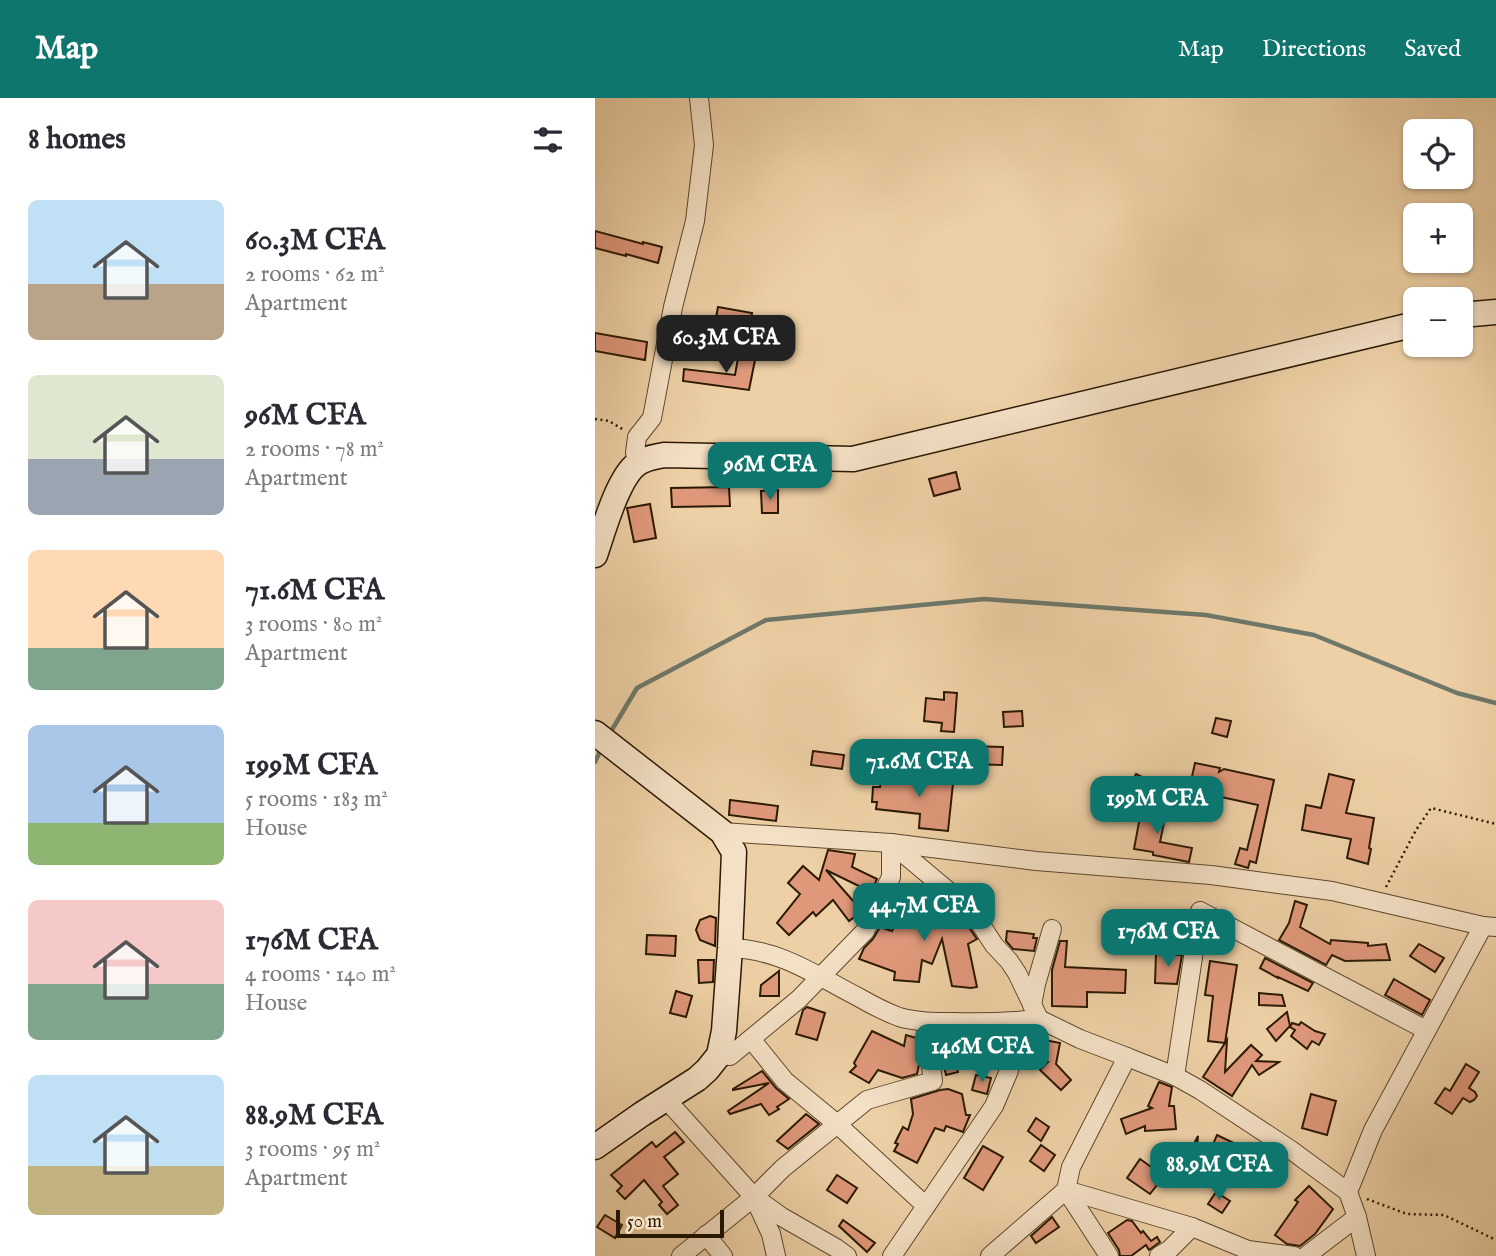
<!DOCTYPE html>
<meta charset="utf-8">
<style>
:root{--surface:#fff;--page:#f2f2f3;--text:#2b2b33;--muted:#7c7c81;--accent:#0f766e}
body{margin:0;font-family:"IM FELL English",serif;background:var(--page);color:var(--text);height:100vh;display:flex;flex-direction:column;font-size:26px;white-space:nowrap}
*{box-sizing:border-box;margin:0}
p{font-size:23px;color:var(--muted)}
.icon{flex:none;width:38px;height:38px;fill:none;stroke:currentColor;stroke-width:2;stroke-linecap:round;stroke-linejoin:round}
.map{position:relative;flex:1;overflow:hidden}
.sheet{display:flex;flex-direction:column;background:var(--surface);width:595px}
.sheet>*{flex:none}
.controls{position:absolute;left:808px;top:21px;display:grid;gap:14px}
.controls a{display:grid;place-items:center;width:70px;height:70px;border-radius:10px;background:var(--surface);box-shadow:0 2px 5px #0004;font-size:35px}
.scale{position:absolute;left:21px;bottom:18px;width:108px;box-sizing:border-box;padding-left:7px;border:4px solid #2b1a03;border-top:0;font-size:19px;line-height:24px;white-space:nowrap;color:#2b1a03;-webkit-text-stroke:5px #f4e0c5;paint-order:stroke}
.price{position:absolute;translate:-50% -60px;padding:0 16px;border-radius:14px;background:var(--accent);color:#fff;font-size:23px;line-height:46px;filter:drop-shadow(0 2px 4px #0008)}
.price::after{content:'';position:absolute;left:50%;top:42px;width:21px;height:16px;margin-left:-10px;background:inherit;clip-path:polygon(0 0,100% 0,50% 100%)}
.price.on{background:#222;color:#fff}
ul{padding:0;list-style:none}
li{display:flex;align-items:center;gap:21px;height:175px;padding:0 28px}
li span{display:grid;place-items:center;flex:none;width:196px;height:140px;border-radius:10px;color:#555}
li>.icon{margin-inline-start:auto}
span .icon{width:84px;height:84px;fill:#fffc;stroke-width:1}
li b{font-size:30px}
h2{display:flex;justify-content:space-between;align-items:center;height:84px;padding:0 28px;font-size:30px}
header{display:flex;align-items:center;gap:42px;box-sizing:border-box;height:98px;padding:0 35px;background:var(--accent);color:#fff}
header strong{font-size:33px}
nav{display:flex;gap:38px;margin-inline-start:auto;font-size:24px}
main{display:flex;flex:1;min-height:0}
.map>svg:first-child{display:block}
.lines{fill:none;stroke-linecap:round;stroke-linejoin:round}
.stream{stroke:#6e786a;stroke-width:4.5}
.building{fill:#e0987b;stroke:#2b1a03;stroke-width:2}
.street-casing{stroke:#5c482c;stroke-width:20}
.secondary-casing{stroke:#2b1a03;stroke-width:27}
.path{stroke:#2b1a03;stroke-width:2.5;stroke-dasharray:2 3.5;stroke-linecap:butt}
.street{stroke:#f4e0c5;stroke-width:18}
.secondary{stroke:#f4e0c5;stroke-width:24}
</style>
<header>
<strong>Map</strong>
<nav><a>Map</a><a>Directions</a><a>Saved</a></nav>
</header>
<main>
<section class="sheet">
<h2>8 homes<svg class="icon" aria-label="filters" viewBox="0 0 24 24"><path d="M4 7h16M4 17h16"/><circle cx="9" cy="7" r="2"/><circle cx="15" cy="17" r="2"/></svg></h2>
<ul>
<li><span style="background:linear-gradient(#bfe0f5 60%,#b9a48a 0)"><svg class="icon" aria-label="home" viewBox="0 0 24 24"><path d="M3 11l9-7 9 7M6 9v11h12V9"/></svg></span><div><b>60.3M CFA</b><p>2 rooms · 62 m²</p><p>Apartment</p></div></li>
<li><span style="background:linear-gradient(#dfe7d0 60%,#9aa5b1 0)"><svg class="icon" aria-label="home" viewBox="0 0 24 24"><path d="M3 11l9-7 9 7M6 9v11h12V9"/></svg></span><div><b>96M CFA</b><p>2 rooms · 78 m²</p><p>Apartment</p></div></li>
<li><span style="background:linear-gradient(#ffd9b3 70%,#7fa58c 0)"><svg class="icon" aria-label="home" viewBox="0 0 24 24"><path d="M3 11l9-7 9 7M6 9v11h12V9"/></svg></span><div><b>71.6M CFA</b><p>3 rooms · 80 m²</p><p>Apartment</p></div></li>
<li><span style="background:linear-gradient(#a9c7e8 70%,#8fb573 0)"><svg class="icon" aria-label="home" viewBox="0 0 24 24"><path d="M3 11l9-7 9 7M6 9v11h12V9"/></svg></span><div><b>199M CFA</b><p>5 rooms · 183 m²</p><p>House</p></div></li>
<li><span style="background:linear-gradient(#f6c9c9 60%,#7fa58c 0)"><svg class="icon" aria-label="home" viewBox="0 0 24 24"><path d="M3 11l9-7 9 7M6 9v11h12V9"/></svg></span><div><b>176M CFA</b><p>4 rooms · 140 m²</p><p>House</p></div></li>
<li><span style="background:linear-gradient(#bfe0f5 65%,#c2b280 0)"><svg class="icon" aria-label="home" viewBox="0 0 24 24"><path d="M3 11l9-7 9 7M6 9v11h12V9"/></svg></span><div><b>88.9M CFA</b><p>3 rooms · 95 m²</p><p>Apartment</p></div></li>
</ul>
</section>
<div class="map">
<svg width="901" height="1158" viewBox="0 0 901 1158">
<rect width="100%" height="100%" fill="#eed0a6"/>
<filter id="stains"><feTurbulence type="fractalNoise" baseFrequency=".00286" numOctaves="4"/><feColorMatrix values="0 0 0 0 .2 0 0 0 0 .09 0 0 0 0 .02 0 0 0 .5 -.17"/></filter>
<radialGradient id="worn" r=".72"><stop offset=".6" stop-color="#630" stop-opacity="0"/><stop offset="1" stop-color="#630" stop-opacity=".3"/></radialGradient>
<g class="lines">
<!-- stream -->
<g class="stream">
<path d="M15,635L42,590L171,522L389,501L611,517L719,537L862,595L901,605"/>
<path d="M0,664L7,649"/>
</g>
</g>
<!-- building -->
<g class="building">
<path d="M0,133L48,146V144L67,149L63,165L31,156V158L0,150Z"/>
<path d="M123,209L157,215L152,243L118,236Z"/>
<path d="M0,235L52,244L50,262L0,253Z"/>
<path d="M144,254L161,257L154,292L88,283L89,271L140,277Z"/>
<path d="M361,374L365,391L339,398L334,381Z"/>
<path d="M134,389L135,408L77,409L76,390Z"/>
<path d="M183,392V415H167L166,393Z"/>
<path d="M55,406L61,440L39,444L32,410Z"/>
<path d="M349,594L362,595L359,634L346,633L347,625L329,623L331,600L349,602Z"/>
<path d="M427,613L428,628L409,629L408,614Z"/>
<path d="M621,620L636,623L632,639L617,635Z"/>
<path d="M371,648L408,649L407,667L370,666Z"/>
<path d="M218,653L249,657L247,671L216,667Z"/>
<path d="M600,665L625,670L624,674L629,671L679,682L661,765L655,763L653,770L640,766L645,750L652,752L663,707L594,692Z"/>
<path d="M330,673L359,676L353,733L324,730L325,716L281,711L282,704H277L278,689H285L286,681L328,685Z"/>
<path d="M541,676L559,685L553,698L536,690V685Z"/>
<path d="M734,676L759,682L751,715L779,720L774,750L776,751L773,766L752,760L756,741L707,732L711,707L726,710Z"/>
<path d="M135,702L183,708L181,723L134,717Z"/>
<path d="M547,708L572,710L565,744L597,750L594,764L558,757V754L539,751Z"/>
<path d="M233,752L260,756L257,769L282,781L276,794L231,772L267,813L254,823L238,802L221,818L218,814L194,837L182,825L205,796L193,785L208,768L224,782Z"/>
<path d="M322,797L335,803L336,800L353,808L368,821L382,841L373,846L382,889L376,890L357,888L347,841L337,866L327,862L324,884L299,882L300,874L264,861L269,850L278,841L285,829L297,833L313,798L320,801Z"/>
<path d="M700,803L712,807L705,829L735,846L736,842L773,845V848L791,846L795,862L750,863L737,857L731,867L684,842L694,825Z"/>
<path d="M115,818L121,820L120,848L105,842L101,832L105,822Z"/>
<path d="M412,833L439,836L438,840H442L439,853L418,851L411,843Z"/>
<path d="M52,837L81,838L80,858L51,856Z"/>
<path d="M465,843H472L470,869L531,872L530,895L492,894V909L457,908V872Z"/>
<path d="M824,846L849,860L840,874L815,858Z"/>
<path d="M561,856L587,857L582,886L560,885Z"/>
<path d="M670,860L718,885L713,893L683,879V880L665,870Z"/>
<path d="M103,862H119L118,884L104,885Z"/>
<path d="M615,863L642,867L630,945L613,943L618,898L610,897Z"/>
<path d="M184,873V898H165L166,887Z"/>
<path d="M799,881L835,902L827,917L790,897Z"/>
<path d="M81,893L97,898L91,919L75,915Z"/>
<path d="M664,895L687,897L690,908L664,907Z"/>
<path d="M212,909L230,915L222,942L201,936L208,912Z"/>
<path d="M692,914L695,928L681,943L672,931Z"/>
<path d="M706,924L720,933L730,936L724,947L717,943L712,951L696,938L700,932L695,929L697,925L704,927Z"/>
<path d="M277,933L309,948L311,937L321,940L323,958L322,963L324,964V967L322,976L307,980L283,972L274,985L255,974L261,968L259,965Z"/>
<path d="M450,942L465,945L461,966L476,982L466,992L445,972L453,964L431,958L435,945L449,949Z"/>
<path d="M632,942L630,974L656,947L667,957L661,963L684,964L664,977L657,967L637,998L608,979Z"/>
<path d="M358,948L363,974L351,977L345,950Z"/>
<path d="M871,966L884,974L874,990L880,994L882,998L879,1002L875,1004L868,1000L857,1016L840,1005L850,990L855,993Z"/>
<path d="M167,973L181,990L194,1001L182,1009L184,1011L174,1017L166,1006L135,1016L133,1013L174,985L138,992V991Z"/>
<path d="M381,977L396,980L392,996L377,992Z"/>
<path d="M564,984L577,989L574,1008H579L581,1031L550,1033V1028L531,1036L526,1021L557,1010L553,1008Z"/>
<path d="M353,991L367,996L371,1017H375L368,1034L351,1028L349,1033L340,1030L322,1065L299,1053L303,1046L300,1045L308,1029L313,1032L318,1016L316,1001L345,992Z"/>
<path d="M716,996L741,1003L732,1037L707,1030Z"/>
<path d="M211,1016L224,1026L193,1051L182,1043Z"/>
<path d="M441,1020L454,1029L446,1043L433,1033Z"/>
<path d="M80,1034L89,1044L69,1059L83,1076L68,1088L83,1107L72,1116L64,1107L67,1104L49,1082L30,1101L22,1093L27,1088L16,1077L57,1044L61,1049Z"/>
<path d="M622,1037L649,1050L639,1072L612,1060Z"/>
<path d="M603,1038L600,1075L583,1077Z"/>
<path d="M446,1047L460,1057L449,1073L435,1063Z"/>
<path d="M388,1048L408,1059L388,1092L369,1080Z"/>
<path d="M545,1061L569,1078L555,1096L532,1080Z"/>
<path d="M242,1077L262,1090L252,1105L232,1092Z"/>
<path d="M714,1088L738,1111L720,1136L705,1148L692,1146L680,1137L703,1104L700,1102Z"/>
<path d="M621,1094L635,1103L627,1115L613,1106Z"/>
<path d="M10,1117L27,1127L20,1140L2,1129Z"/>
<path d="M457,1119L464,1129L441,1145L436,1138Z"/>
<path d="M248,1122L280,1145L272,1154L244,1128Z"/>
<path d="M532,1122L537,1123L546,1135L548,1133L556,1143L562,1139L565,1144L554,1152L551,1147L536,1158H525L524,1152L513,1135Z"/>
</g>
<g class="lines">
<defs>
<g id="street">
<path d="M43,365L40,355L42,339L57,320L78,209L100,123L109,47L104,0"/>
<path d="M127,734L296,745L441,763L616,777L737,793L888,828L901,829"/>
<path d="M437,907L441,886L457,831"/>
<path d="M444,921L485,941L532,959L476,1069L471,1092L597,1129L653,1152L699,1158"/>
<path d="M156,941L190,983L242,1026L331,1108"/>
<path d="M124,957L135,958L204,901L270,833L296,779V745L377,813L399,847L414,863L422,875L444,921C415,924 387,925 358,924C340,924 322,924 304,919C291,914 277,907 265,900C222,878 185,851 135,850"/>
<path d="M532,959L580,978L605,992L696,1052L753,1094L762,1119"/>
<path d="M580,978L605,813L831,932"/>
<path d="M70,1000L159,1099L188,1070L272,1002L338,983L330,924"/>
<path d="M753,1094L778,1032L888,828"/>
<path d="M162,1101L187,1119L241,1150L252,1158"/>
<path d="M111,1137L128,1158"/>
<path d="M86,1158L159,1099L176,1136L181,1158"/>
<path d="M297,1158L399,1008L413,975L431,922"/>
<path d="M395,1158L471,1092L514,1158"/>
<path d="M564,1158L574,1152L597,1129"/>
<path d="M711,1158L762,1119L771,1158"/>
</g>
<g id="secondary">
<path d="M866,217L901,214"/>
<path d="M0,457C8,434 23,379 42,366C50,360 60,359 69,357L258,361L821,226"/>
<path d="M0,635L127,734L139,754L135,850L129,933L124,957L112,972L102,981L47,1016L0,1049"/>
</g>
</defs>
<!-- street casing -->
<use href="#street" class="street-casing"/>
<!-- secondary casing -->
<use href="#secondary" class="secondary-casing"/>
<!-- path -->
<g class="path">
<path d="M0,321L14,323L29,332"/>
<path d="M791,789L821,732L836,710L901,726"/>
<path d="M772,1101L812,1116L849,1117L901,1142"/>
</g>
<!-- street -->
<use href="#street" class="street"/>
<!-- secondary -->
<use href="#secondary" class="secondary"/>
</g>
<rect width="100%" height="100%" filter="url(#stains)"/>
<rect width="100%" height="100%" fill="url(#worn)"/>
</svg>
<div class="controls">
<a><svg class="icon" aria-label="locate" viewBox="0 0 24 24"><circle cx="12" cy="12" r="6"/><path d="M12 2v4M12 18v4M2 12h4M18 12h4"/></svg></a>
<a>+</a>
<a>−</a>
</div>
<div class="scale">50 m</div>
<b class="price on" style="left:131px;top:277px">60.3M CFA</b>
<b class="price" style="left:175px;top:404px">96M CFA</b>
<b class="price" style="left:324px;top:701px">71.6M CFA</b>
<b class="price" style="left:562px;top:738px">199M CFA</b>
<b class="price" style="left:329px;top:845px">44.7M CFA</b>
<b class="price" style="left:573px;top:871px">176M CFA</b>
<b class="price" style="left:387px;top:986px">146M CFA</b>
<b class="price" style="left:624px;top:1104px">88.9M CFA</b>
</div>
</main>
